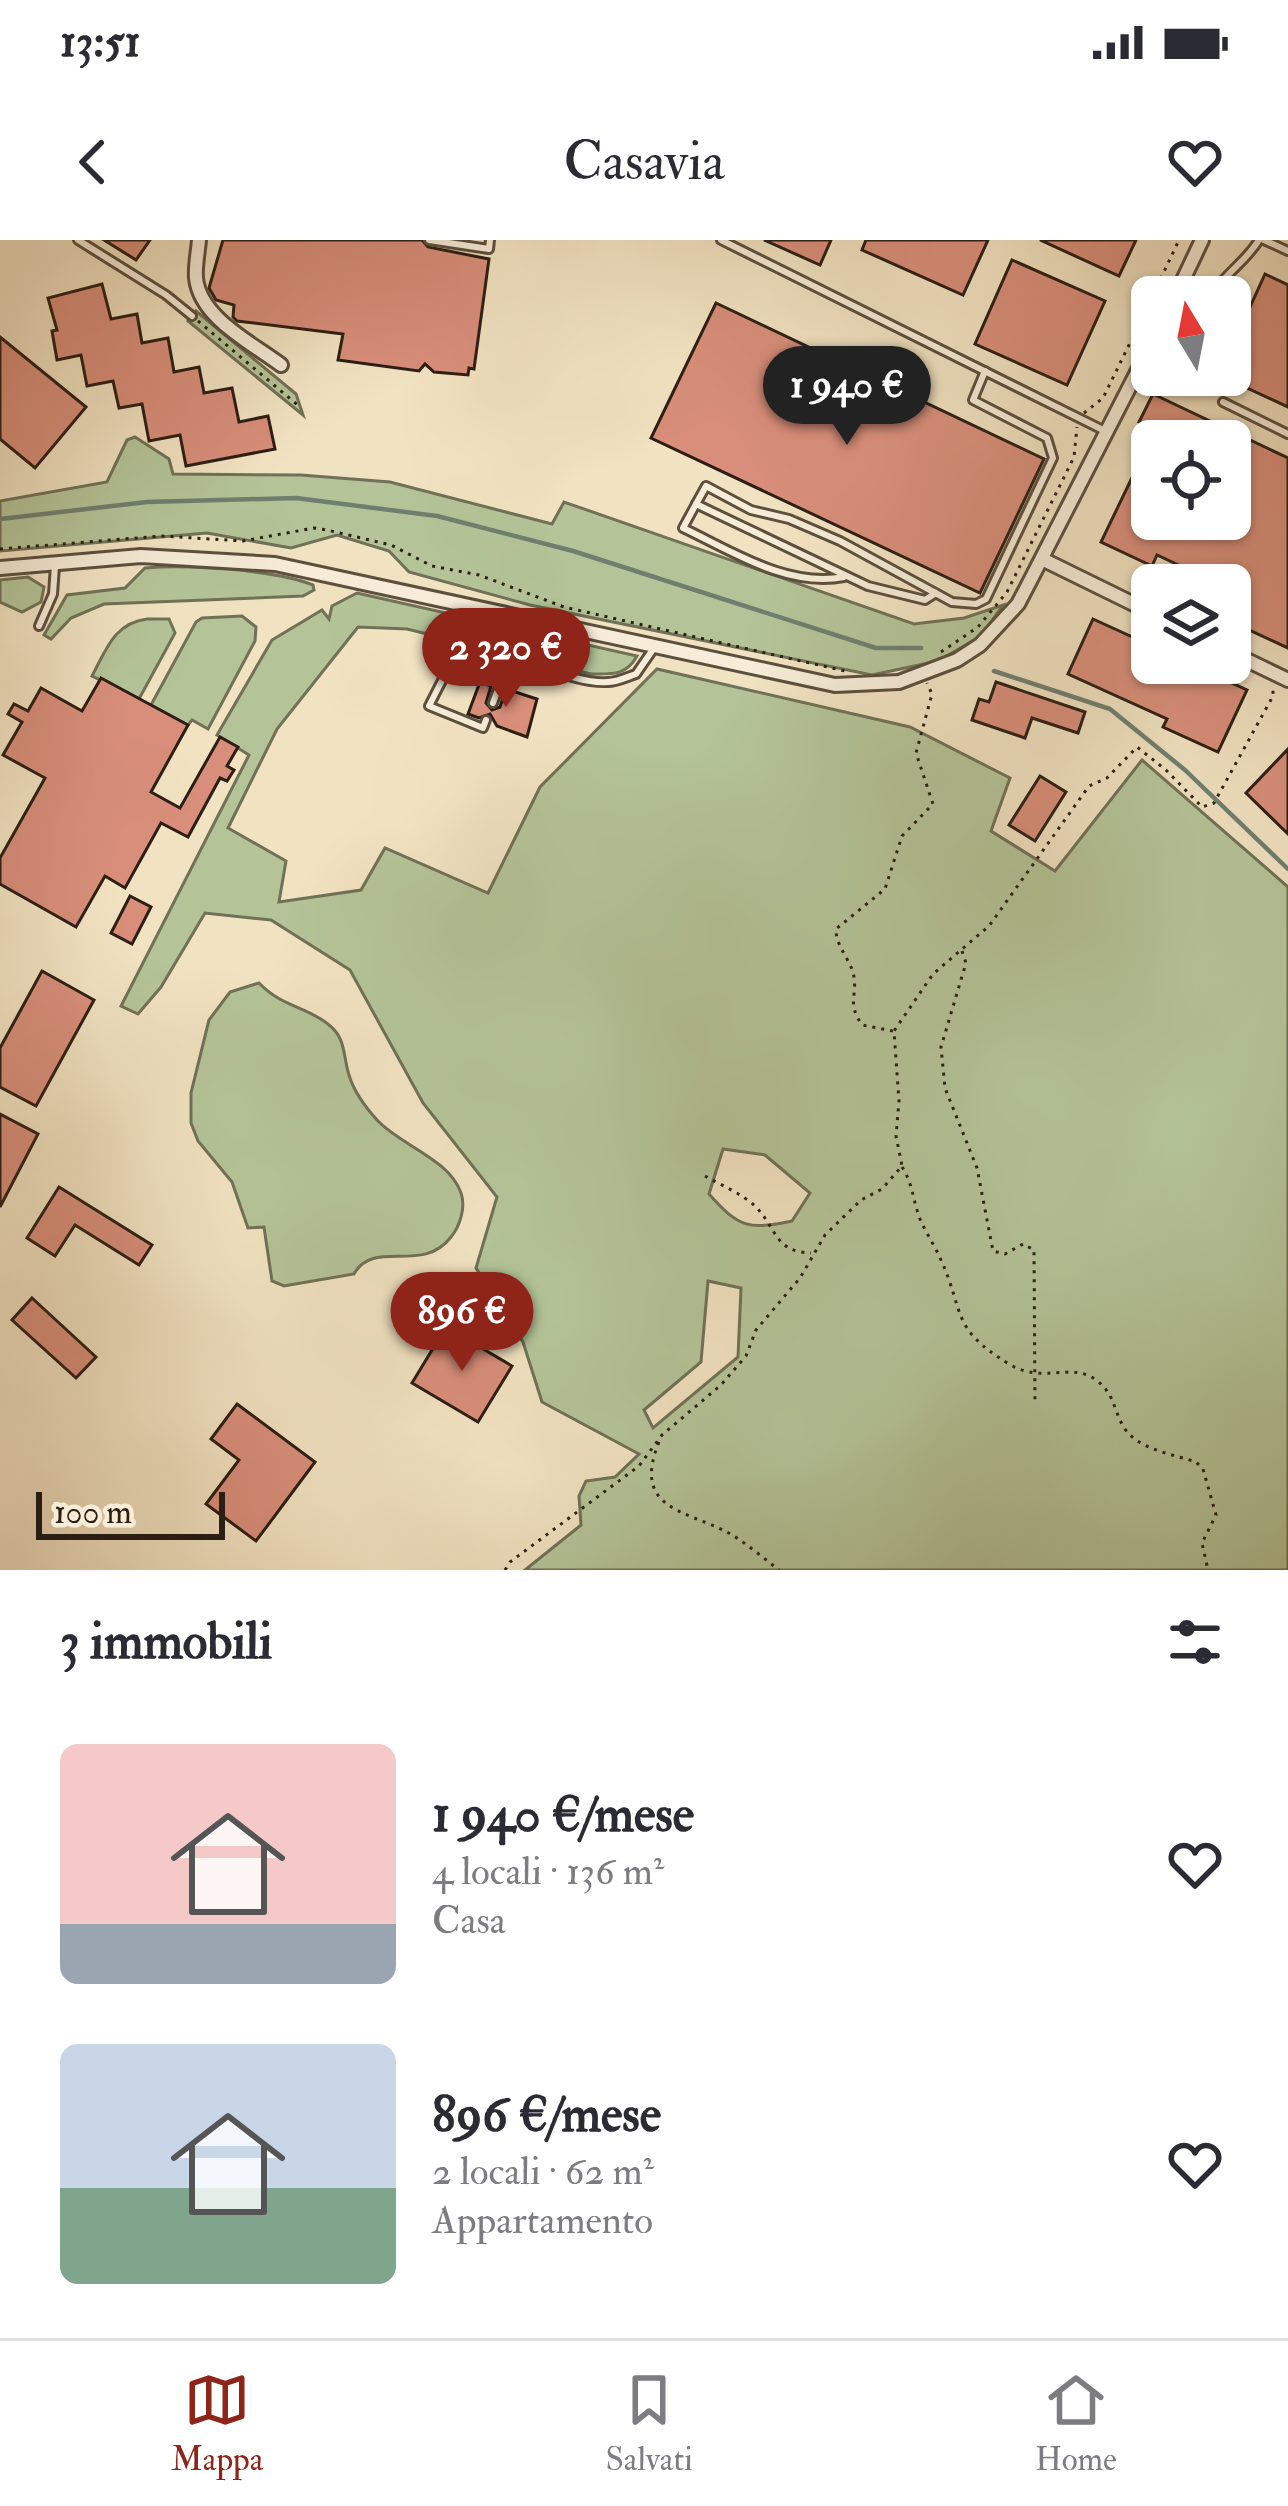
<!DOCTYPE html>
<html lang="it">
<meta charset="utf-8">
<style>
:root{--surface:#fff;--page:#f7f7f7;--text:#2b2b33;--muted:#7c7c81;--line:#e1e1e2;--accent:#8f2418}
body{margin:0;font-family:"IM FELL Double Pica",serif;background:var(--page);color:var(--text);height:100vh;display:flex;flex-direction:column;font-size:45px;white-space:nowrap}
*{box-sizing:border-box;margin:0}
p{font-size:39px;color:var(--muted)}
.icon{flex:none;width:66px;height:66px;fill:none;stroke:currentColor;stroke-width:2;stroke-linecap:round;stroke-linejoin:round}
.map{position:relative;height:1330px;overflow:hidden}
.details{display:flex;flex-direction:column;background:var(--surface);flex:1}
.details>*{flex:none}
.needle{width:78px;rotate:350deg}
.fabs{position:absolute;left:1131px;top:36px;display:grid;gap:24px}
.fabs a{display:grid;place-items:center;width:120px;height:120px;border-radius:18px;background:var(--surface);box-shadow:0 3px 9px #0004;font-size:60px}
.scale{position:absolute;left:36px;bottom:30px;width:189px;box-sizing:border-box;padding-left:12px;border:6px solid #2b1e13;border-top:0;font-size:33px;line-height:42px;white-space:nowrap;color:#2b1e13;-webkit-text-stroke:9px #f6ecd7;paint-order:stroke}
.price{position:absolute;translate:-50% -102px;padding:0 27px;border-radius:42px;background:var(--accent);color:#fff;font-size:39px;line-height:78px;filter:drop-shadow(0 3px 6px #0008)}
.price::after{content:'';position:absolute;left:50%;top:72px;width:36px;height:27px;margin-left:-18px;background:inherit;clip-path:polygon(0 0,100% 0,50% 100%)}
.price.on{background:#222;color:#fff}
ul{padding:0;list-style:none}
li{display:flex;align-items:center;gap:36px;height:300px;padding:0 60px}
li span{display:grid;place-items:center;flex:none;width:336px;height:240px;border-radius:18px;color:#555}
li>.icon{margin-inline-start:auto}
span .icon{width:144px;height:144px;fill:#fffc;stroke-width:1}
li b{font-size:51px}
h2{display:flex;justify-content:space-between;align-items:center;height:144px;padding:0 60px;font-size:51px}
.status{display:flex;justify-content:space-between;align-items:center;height:84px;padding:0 60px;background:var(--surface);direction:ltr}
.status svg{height:33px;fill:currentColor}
header{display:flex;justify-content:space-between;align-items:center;height:156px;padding:0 60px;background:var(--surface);font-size:54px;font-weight:600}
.menu{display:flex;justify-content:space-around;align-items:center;height:168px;border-top:3px solid var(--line);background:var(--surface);font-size:33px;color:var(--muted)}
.menu a{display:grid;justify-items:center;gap:6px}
.menu .on{color:var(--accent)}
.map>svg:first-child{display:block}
.green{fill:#b4c498;stroke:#707156;stroke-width:3;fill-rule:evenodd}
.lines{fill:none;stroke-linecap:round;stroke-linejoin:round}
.stream{stroke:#6f7f6f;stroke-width:4.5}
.building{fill:#d88e7a;stroke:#2b1e13;stroke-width:3;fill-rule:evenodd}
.lane-casing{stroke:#5c4f3e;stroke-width:12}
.street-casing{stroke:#5c4f3e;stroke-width:18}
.path{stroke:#2b1e13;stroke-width:3;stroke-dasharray:3 6;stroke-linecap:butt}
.lane{stroke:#f6ecd7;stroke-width:6}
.street{stroke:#f6ecd7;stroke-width:12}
</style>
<div class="status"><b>13:51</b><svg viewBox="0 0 49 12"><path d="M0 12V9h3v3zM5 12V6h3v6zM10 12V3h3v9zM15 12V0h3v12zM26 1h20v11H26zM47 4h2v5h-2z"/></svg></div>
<header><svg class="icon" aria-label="back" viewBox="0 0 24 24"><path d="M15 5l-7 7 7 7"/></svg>Casavia<svg class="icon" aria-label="heart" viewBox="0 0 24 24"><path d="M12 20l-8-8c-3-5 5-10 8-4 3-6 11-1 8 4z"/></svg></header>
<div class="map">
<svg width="1288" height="1330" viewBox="0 0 1288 1330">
<rect width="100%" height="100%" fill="#f1e2c1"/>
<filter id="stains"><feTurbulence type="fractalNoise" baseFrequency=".00167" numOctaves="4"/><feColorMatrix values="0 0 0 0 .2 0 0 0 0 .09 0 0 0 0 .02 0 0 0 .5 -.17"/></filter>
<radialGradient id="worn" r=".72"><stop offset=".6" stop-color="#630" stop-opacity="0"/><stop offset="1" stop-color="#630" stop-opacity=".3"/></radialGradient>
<!-- green -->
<g class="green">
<path d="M196,71L296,154L303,175L188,81Z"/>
<path d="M135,197L169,219L173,234L301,235L390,242L552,284L564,262L914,384L964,378L1003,365L981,396L938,421L872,435L530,365L409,332L389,311L337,295L291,308L207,293L0,311V261L107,242L127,200Z"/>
<path d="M145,328C186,324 276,330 313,345L314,350L303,356L104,364L71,378L51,399L44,395L67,355L125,348Z"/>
<path d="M28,337L44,347L41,362L22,372L0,362V340Z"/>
<path d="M357,353L637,416C626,436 612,434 591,434L407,389L358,387L277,489L228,588L286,621L279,662L361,650L385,608L488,653L540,547L657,429L910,487L1010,538L991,591L1055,631L1142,520L1288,647V1330H525L581,1285L579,1256L586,1241L615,1237L639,1214L542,1162L523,1102L476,1028L497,957L423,863L350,730L271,680L205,673L161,747L138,774L121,766L249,515L217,495L272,400L322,370L329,379L332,366ZM723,909L765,915L810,953L792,981C749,990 739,988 709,954ZM708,1041L741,1048L738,1117L653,1188L644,1170L701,1122Z"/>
<path d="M242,376L256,387L255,401L208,489L192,480L188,485L151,465L196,382L202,378Z"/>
<path d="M147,379H169L175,393L139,459L92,436C106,410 114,383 147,379Z"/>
<path d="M259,743C283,768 307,766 329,785C346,798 343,816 349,835C354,852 366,868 378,881C402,906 449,919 461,953C466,967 460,986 451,997C422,1035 374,998 354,1034L284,1046L272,1041L264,987L248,988L232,942L198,901L191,883V853L209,780L230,752Z"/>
</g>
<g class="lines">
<!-- stream -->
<g class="stream">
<path d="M0,279L147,262L296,258L437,276L573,311L876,408H921"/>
<path d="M994,431L1110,469L1185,530L1288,629"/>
</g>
</g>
<!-- building -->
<g class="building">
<path d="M104,0H150L136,20Z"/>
<path d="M223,0H422L428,7L489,19L474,129L469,128L468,135L434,132L425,124L419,131L338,120L343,94L237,81L233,77L234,65L216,60L209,48Z"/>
<path d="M764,0H831L820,25Z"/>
<path d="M866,0H988L963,55L862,10Z"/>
<path d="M1040,0H1136L1119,36Z"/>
<path d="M1012,20L1105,61L1067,145L975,104Z"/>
<path d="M1265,34L1288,45V167L1230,140V96L1236,98Z"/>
<path d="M102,44L111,79L137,74L142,103L168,98L174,132L199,127L204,153L232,148L239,182L268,176L275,209L186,226L180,195L149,201L142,164L119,168L113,141L87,146L81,115L57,120L52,91L57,90L48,58Z"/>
<path d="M716,63L1044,219L980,353L651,198Z"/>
<path d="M0,97L86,167L35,228L0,199Z"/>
<path d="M1153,154L1288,218V408L1230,381V345H1205L1208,339L1157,315L1152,326L1101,302L1155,190L1139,182ZM1152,201H1230V279H1152Z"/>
<path d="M1093,379L1152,406V423H1188L1247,450L1218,512L1163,487L1167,479L1068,434Z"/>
<path d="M101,438L188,485L151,552L180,568L220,497L238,507L227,526L234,530L227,541L220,538L188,597L161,583L125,648L105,636L76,687L0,644V618L45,538L3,515L22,482L8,474L14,464L28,471L41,448L82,471Z"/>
<path d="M480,442L491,446L486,463L492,470L500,467L506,449L537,459L527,497L497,486L490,474L479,478L468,474Z"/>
<path d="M996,442L1085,472L1078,493L1032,478L1025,498L972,480L979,459L989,462Z"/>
<path d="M1288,509V594L1246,553Z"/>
<path d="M1040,536L1066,552L1035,601L1009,585Z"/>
<path d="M130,656L151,667L132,704L111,693Z"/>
<path d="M42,731L94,760L36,866L0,847V808Z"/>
<path d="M0,874L38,894L0,967Z"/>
<path d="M59,947L152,1005L139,1025L75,985L55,1016L27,998Z"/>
<path d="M32,1058L96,1117L76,1138L12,1080Z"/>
<path d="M446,1087L512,1126L478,1182L412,1143Z"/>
<path d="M237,1164L315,1222L256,1301L206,1264L239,1220L211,1199Z"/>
</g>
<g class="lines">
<defs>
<g id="lane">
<path d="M78,0L166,55L192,76"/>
<path d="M429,0L489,9L490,0"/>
<path d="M721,0L1105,191"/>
<path d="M1264,0L1288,11"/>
<path d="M1212,57C1225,32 1244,24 1259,0"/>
<path d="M1160,140L1162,135"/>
<path d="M1223,162L1288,194"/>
<path d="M696,264L683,288C732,311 787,348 844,337"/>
<path d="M936,353L925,360L868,346L696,264L706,246L751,270L789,279L840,301L952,362L976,364L986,359L1053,218L1047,198L973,160L985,131"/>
<path d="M39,386L53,354L55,326"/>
<path d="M450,424L501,441L493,463"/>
<path d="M486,480L483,488L429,466L455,415C503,395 558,445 608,442C617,442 627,437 636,434L654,408"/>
</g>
<g id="street">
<path d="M199,0C198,12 195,26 196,38C200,78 252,103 281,125"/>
<path d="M1175,57L1202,0"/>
<path d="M1042,319L1152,373"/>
<path d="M0,328L141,316L275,324L835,445L899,442L957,420L980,405L1018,364L1029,343L1152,103"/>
<path d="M1230,412L1288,440"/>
</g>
</defs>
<!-- lane casing -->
<use href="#lane" class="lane-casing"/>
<!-- street casing -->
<use href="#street" class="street-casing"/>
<!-- path -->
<g class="path">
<path d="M1153,55L1179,0"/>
<path d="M198,81L300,167"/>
<path d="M1084,173L1103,158L1152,58"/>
<path d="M0,309L161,296L243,301L314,288L327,290L391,305L432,326L479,335L564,367L845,431"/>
<path d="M941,412L978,387L1007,352L1074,217L1077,187"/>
<path d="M962,711L966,723L941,807L945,848L977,928L993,1011L1005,1014L1023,1004L1034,1010L1035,1163"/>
<path d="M893,791L862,785C847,763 857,757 854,737C851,719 836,708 836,689L885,649L902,596L933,564L916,513L932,454L927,443"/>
<path d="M902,927C913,944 913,961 920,979C926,993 935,1006 941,1020C965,1073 950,1088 1009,1124C1043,1145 1071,1121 1096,1140C1114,1153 1113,1168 1123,1186C1136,1209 1172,1214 1196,1222L1203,1229L1216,1275L1202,1303L1208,1330"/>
<path d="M705,936C721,945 742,954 755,966C777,988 774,1012 811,1013"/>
<path d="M659,1202C632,1268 683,1270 725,1291C744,1301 762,1317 779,1330"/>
<path d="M505,1330L510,1322L639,1226L662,1195L721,1145L746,1116L756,1090L800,1038L825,995L861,960L882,949L902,926L896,896L899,861L894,791L933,734L989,686L1089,546L1107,538L1137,507L1166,530L1202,567L1214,563L1273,456V450"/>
</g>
<!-- lane -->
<use href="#lane" class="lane"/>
<!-- street -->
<use href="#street" class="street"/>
</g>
<rect width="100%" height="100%" filter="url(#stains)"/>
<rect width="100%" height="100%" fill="url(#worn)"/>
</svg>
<div class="fabs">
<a><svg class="needle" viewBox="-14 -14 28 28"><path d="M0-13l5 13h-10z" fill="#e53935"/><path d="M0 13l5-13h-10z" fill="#7c7c81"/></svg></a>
<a><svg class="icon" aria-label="locate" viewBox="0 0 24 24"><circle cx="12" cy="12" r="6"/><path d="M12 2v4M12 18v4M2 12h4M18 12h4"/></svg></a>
<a><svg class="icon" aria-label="layers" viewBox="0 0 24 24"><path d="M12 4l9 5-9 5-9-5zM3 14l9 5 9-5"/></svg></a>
</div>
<div class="scale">100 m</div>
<b class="price on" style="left:847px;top:208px">1 940 €</b>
<b class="price" style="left:506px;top:470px">2 320 €</b>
<b class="price" style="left:462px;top:1134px">896 €</b>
</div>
<section class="details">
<h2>3 immobili<svg class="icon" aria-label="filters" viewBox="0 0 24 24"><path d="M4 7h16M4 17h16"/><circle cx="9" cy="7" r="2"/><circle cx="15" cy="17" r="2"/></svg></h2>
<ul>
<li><span style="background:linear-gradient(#f6c9c9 75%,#9aa5b1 0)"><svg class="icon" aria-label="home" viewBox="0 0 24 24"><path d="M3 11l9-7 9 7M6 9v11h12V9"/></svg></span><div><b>1 940 €/mese</b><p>4 locali · 136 m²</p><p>Casa</p></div><svg class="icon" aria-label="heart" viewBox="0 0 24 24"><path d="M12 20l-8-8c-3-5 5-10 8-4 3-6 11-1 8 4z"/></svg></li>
<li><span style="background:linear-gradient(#c9d6e8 60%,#7fa58c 0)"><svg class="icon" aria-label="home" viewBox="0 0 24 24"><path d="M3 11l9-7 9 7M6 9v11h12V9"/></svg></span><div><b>896 €/mese</b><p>2 locali · 62 m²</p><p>Appartamento</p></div><svg class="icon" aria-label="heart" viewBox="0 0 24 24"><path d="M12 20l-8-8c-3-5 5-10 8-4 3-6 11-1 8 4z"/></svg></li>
</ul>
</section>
<nav class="menu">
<a class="on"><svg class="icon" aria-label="map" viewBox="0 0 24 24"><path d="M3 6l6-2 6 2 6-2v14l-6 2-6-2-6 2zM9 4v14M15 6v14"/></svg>Mappa</a>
<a><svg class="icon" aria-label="saved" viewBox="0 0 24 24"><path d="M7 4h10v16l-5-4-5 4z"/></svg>Salvati</a>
<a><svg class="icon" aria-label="home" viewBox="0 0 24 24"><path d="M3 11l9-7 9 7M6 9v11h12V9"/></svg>Home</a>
</nav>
